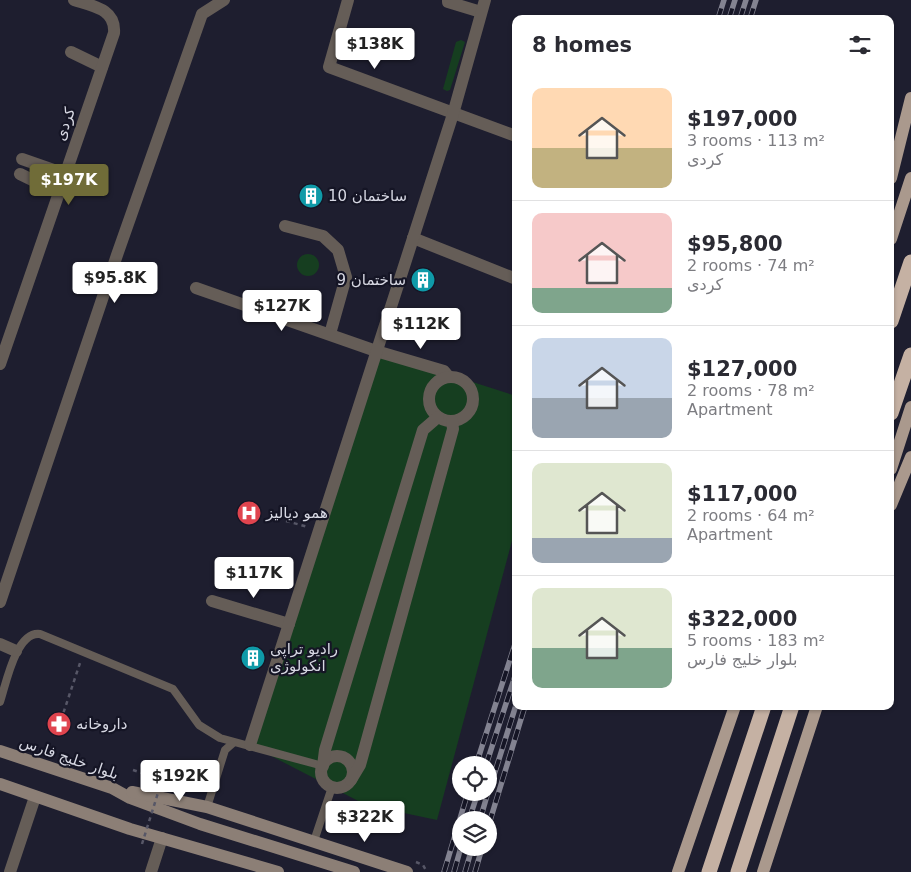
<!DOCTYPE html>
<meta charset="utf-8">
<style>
:root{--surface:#fff;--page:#f2f2f3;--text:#2b2b33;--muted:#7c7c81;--line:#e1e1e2;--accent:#706c38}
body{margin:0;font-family:"DejaVu Sans",Cairo,sans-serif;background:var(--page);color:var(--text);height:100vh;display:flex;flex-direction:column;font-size:19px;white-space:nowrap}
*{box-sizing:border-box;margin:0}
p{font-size:16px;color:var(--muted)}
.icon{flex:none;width:28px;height:28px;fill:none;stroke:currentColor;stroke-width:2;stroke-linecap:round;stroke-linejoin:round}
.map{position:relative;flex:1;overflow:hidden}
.panel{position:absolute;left:512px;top:15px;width:382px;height:695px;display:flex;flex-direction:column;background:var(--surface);border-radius:10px;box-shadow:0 1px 4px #0004}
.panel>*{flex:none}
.tools{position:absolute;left:452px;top:756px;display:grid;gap:10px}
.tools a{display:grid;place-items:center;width:45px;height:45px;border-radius:50%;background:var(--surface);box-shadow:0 1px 4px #0004;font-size:25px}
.price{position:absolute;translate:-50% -42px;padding:0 11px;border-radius:5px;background:#fff;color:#222;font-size:16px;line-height:32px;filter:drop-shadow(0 1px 2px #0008)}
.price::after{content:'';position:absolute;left:50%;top:30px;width:15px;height:11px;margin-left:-8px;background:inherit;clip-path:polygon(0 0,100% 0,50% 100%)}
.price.selected{background:var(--accent);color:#fff}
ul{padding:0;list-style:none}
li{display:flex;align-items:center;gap:15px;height:125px;padding:0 20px}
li+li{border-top:1px solid var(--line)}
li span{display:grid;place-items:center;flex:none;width:140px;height:100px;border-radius:10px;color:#555}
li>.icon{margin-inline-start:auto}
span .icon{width:60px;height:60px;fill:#fffc;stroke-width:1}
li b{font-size:21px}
h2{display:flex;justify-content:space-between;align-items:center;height:60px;padding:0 20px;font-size:21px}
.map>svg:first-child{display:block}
.green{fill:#163e20}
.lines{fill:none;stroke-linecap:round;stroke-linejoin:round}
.path{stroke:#575767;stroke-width:2.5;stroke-dasharray:4 4;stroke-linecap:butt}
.lane{stroke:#655d57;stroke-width:8}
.street{stroke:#655d57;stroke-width:12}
.secondary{stroke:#8c7f76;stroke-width:12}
.primary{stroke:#aa998d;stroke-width:12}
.highway{stroke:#c5b1a3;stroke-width:15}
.rail-casing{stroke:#838391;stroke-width:5.5}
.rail{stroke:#151525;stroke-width:4;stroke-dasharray:11;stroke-linecap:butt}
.path-bridge{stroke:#575767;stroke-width:2.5;stroke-dasharray:4 4;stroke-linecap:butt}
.labels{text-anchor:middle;stroke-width:4.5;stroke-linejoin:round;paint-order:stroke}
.street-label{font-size:15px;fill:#d7d8e3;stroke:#151525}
.poi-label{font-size:15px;fill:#d7d8e3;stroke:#151525;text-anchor:start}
</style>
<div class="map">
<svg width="911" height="872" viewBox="0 0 911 872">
<rect width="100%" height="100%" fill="#1e1e2f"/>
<!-- green -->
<g class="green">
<path d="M461,40L465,42L450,90L447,91L443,89L456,42Z"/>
<circle cx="308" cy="265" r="11"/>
<path d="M376,351L516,396V526L437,820L366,805L250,745Z"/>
</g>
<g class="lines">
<!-- path -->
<g class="path">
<path d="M286,521L308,527"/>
<path d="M61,720L81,660"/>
<path d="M133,770L162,780"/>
<path d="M416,862L423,865L427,872"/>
</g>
<!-- lane -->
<g class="lane">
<path d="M0,702C6,684 16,631 40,634L173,689L199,725L220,738L323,766"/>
<path d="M207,807L225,750L233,743"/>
<path d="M314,841L332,787"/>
</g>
<!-- street -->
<g class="street">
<path d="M348,0L329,67L516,136"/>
<path d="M448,0V2L481,12"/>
<path d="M71,52L102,67"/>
<path d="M22,159L65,174"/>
<path d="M20,174L59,193"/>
<path d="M285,226L323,236L338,250L346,277L330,334"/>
<path d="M413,238L516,279"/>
<path d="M196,288L376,351L444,371L449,377"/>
<path d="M0,364L114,33C116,9 93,6 74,0"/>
<circle cx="451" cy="399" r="22"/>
<path d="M212,601L289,624"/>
<path d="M0,602L117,255L202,14L224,0"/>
<path d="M0,644L16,651"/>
<path d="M250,745L453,114L485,0"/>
<circle cx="337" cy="772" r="16"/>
<path d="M323,766L325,750L423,430L438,417"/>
<path d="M351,780L360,765L453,429L452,421"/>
<path d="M10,872L35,797"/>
<path d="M151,872L162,838"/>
</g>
<!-- secondary -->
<g class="secondary">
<path d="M0,751L112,788L130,798L200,824L354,872"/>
<path d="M0,784L130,829L278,872"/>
<path d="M132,792L207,807L407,872"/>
</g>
<!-- primary -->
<g class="primary">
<path d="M891,178L911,98"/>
<path d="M891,239L911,178"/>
<path d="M891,469L911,407"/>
<path d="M891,505L911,457"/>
<path d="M678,872L735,706"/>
<path d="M763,872L817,706"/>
</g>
<!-- highway -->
<g class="highway">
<path d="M891,321L911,262"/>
<path d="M891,413L911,355"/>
<path d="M709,872L764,706"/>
<path d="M738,872L792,706"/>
</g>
<defs>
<g id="rail">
<path d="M718,19L724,0"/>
<path d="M729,19L735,0"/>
<path d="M740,19L746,0"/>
<path d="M750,19L756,0"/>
<path d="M476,765L516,641"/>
<path d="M486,765L516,673"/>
<path d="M489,791L516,705"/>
<path d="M469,820L478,792"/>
<path d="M480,820L488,792"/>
<path d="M489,824L525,706"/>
<path d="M444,872L468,792"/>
<path d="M454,872L461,847"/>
<path d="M465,872L472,848"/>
<path d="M475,872L482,848"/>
</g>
</defs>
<!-- rail casing -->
<use href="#rail" class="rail-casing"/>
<!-- rail -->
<use href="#rail" class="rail"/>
<!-- path-bridge -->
<path class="path-bridge" d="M142,844L162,780"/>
</g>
<!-- icons -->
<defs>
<symbol id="building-disc" viewBox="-11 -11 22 22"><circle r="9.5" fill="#0f9aa8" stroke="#151525"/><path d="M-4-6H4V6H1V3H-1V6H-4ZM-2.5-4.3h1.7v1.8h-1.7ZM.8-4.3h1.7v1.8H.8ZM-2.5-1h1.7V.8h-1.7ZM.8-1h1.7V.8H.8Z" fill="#fff"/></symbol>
<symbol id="hospital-disc" viewBox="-11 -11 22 22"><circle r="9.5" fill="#e0444e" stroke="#151525"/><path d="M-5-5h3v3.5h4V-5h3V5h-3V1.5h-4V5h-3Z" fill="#fff"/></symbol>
<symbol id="pharmacy-disc" viewBox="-11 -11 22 22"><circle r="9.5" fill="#e0444e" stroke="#151525"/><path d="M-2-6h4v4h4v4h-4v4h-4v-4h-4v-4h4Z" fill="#fff"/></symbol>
</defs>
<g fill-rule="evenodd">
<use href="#building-disc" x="297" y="182" width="28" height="28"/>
<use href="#building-disc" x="409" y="266" width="28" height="28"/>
<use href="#hospital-disc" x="235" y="499" width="28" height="28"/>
<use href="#building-disc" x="239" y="644" width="28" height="28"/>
<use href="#pharmacy-disc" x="45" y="710" width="28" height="28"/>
</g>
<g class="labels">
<!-- street labels -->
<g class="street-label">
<text transform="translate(65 124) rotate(-71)" y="5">کردی</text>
<text transform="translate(69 758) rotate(19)" y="5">بلوار خلیج فارس</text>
</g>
<!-- poi labels -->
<g class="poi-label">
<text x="328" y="201">ساختمان 10</text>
<text x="406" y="285" text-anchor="end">ساختمان 9</text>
<text x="266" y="518">همو دیالیز</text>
<text x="270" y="654">رادیو تراپی<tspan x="270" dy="17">انکولوژی</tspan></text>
<text x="76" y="729">داروخانه</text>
</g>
</g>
</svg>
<div class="tools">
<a><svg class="icon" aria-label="locate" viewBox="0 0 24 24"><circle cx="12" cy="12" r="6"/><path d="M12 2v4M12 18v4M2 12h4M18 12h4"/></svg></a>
<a><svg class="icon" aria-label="layers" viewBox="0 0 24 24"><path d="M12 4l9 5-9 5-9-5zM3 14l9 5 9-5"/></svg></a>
</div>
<b class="price" style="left:375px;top:70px">$138K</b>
<b class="price selected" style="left:69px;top:206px">$197K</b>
<b class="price" style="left:115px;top:304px">$95.8K</b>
<b class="price" style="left:282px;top:332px">$127K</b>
<b class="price" style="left:421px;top:350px">$112K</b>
<b class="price" style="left:254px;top:599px">$117K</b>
<b class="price" style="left:180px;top:802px">$192K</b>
<b class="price" style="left:365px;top:843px">$322K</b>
<section class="panel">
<h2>8 homes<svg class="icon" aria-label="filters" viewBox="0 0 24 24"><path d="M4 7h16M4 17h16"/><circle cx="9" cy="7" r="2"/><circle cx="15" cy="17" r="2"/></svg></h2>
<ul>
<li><span style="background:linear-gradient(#ffd9b3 60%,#c2b280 0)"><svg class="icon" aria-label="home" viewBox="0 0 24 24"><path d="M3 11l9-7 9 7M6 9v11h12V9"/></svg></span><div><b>$197,000</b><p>3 rooms · 113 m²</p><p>کردی</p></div></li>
<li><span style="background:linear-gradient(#f6c9c9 75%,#7fa58c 0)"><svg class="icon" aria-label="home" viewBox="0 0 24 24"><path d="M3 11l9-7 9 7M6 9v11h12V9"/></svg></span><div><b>$95,800</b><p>2 rooms · 74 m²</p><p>کردی</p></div></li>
<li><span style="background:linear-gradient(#c9d6e8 60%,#9aa5b1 0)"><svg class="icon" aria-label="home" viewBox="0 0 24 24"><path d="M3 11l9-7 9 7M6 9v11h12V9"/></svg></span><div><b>$127,000</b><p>2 rooms · 78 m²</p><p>Apartment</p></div></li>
<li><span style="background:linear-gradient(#dfe7d0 75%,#9aa5b1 0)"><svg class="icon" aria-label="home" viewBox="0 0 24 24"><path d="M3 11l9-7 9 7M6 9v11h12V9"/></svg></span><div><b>$117,000</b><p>2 rooms · 64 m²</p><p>Apartment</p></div></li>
<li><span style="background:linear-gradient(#dfe7d0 60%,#7fa58c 0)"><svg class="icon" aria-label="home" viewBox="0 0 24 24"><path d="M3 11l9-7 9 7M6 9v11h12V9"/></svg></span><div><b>$322,000</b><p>5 rooms · 183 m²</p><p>بلوار خلیج فارس</p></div></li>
</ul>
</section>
</div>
